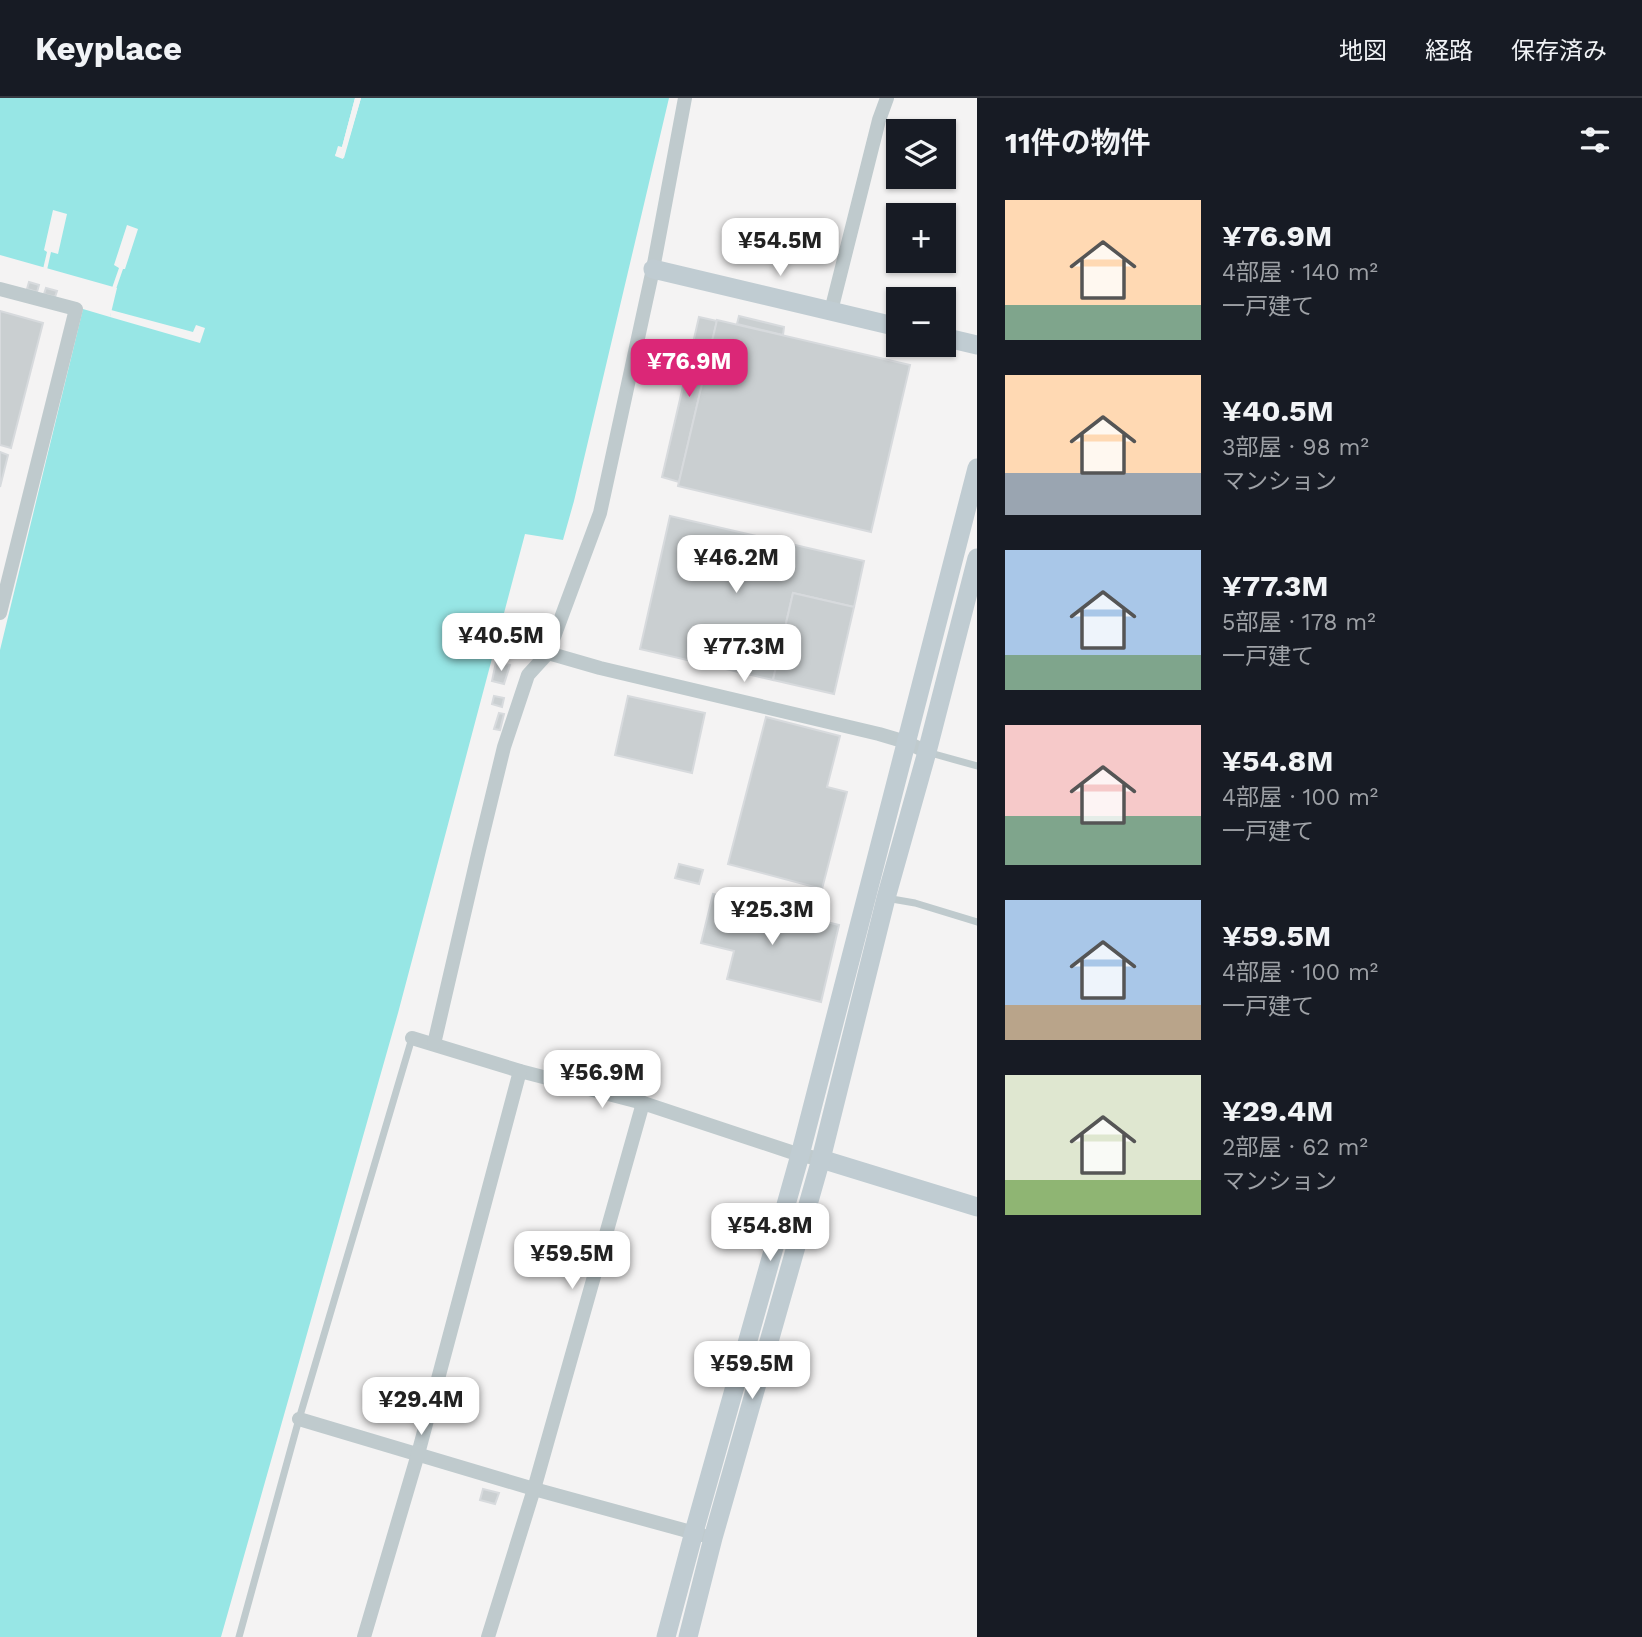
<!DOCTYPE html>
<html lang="ja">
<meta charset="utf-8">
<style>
:root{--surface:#171b24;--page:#20242c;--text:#f1f3f6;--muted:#9ea1a6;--line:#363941;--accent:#db2777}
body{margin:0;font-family:"Work Sans","Noto Sans JP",sans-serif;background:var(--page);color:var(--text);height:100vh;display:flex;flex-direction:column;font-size:26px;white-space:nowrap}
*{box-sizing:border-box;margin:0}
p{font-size:23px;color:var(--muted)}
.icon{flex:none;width:38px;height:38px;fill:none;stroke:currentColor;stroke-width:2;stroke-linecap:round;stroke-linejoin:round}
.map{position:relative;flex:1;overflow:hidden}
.sheet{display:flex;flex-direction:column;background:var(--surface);width:665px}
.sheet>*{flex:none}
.controls{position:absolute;left:886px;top:21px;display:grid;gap:14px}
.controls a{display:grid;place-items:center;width:70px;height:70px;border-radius:0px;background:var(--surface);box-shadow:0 2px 5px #0004;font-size:35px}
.price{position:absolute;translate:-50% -60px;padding:0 16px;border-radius:14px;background:#fff;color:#222;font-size:23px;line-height:46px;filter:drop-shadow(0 2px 4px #0008)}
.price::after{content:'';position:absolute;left:50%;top:42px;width:21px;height:16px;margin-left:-10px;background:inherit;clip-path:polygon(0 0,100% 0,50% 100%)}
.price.current{background:var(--accent);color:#fff}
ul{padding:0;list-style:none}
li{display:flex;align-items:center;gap:21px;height:175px;padding:0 28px}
li span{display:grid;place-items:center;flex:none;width:196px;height:140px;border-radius:0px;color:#555}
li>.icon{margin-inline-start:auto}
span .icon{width:84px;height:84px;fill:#fffc;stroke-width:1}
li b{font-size:30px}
h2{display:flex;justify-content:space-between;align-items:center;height:84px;padding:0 28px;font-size:30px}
header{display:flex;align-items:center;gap:42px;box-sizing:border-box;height:98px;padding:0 35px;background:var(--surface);border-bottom:2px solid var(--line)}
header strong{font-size:33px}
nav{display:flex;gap:38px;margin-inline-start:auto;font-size:24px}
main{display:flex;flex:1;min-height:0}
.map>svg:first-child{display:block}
.water{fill:#97e6e5}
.pier{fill:#f4f3f3}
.building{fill:#cacfd1;stroke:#d7dadd;stroke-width:2}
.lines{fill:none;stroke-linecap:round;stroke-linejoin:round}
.lane{stroke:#bfcacd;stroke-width:7}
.street{stroke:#bfcacd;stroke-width:14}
.secondary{stroke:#c0ccd2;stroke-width:19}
</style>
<header>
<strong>Keyplace</strong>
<nav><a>地図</a><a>経路</a><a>保存済み</a></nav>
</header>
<main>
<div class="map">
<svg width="977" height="1539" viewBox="0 0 977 1539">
<rect width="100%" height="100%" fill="#f4f3f3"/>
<!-- water -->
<path class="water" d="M0,0H355L342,49L335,57L344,60L361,0H669L574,403L563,442L525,436L398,915L221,1539H0V552L83,211L110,219L117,190L0,157Z"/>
<!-- pier -->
<g class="pier">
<path d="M355,0H361L343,61L335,58L338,48L342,49Z"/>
<path d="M53,112L67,116L58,156L51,154L47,172L43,171L47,154L44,152Z"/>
<path d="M127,127L138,131L125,171H123L116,191L112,190L119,170L114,167Z"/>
<path d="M111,212L193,234L196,227L205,230L200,245L110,219Z"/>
</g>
<!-- building -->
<g class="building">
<path d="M29,184L39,187L37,194L27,191Z"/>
<path d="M46,190L57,193L55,199L44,196Z"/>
<path d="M0,213L43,225L11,350L0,347Z"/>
<path d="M739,218L784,229L783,237L737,226Z"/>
<path d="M699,219L717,223L679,384L662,379Z"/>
<path d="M717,222L910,267L871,434L678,388Z"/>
<path d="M0,354L8,357L0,389Z"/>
<path d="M670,418L864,463L854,509L793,495L773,582L640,551Z"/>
<path d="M793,495L854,509L834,596L773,582Z"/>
<path d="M502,539L516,542L512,556L501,553L503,542L502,541Z"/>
<path d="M496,564L510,567L504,586L492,583Z"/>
<path d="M494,598L504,600L502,609L492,606Z"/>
<path d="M628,598L705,615L692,675L615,657Z"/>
<path d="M499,615L504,616L500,632L494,631Z"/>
<path d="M766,619L840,638L827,689L847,694L822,791L728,766Z"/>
<path d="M679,766L703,772L699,786L675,780Z"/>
<path d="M713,796L839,827L821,904L727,881L734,853L701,845Z"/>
<path d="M612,963L622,966L620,973L610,969Z"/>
<path d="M483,1391L499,1395L495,1406L480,1402Z"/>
</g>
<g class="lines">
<!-- lane -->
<g class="lane">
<path d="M927,654L977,668"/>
<path d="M886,800L915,805L977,824"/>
<path d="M239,1539L299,1321L412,940"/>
</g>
<!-- street -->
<g class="street">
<path d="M0,191L76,211L0,515"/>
<path d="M831,213L879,22L887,0"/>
<path d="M548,555L600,570L879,636L906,644L927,654"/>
<path d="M412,940L520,973L643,1005L800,1057L821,1061"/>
<path d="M434,946L479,752L504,649L528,577L548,555L600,415L653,171L685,0"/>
<path d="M299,1321L534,1391L702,1437"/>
<path d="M364,1539L418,1356L520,973"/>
<path d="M488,1539L534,1391L643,1005"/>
</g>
<!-- secondary -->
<g class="secondary">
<path d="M653,171L898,229"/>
<path d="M943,239L977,247"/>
<path d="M821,1061L977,1109"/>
<path d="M666,1539L694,1434L800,1057L977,370"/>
<path d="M688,1539L713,1440L821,1061L886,800L927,654L977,460"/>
</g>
</g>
</svg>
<div class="controls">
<a><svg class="icon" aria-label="layers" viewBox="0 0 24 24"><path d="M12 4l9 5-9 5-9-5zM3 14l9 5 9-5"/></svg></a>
<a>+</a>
<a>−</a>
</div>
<b class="price" style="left:780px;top:180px">¥54.5M</b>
<b class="price current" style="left:689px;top:301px">¥76.9M</b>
<b class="price" style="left:736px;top:497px">¥46.2M</b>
<b class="price" style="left:501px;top:575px">¥40.5M</b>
<b class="price" style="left:744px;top:586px">¥77.3M</b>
<b class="price" style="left:772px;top:849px">¥25.3M</b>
<b class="price" style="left:602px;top:1012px">¥56.9M</b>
<b class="price" style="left:770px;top:1165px">¥54.8M</b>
<b class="price" style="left:572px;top:1193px">¥59.5M</b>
<b class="price" style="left:752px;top:1303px">¥59.5M</b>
<b class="price" style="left:421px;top:1339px">¥29.4M</b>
</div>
<section class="sheet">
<h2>11件の物件<svg class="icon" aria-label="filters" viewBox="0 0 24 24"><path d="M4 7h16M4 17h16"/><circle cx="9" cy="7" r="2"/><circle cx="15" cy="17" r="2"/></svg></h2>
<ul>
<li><span style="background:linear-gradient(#ffd9b3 75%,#7fa58c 0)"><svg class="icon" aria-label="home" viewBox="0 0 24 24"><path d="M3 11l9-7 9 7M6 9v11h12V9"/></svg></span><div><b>¥76.9M</b><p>4部屋 · 140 m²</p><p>一戸建て</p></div></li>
<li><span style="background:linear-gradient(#ffd9b3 70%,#9aa5b1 0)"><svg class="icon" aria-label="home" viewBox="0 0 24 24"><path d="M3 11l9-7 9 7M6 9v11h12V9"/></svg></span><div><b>¥40.5M</b><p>3部屋 · 98 m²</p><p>マンション</p></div></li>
<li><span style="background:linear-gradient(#a9c7e8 75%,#7fa58c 0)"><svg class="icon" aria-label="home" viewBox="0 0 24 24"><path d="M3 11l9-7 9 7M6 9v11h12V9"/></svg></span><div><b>¥77.3M</b><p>5部屋 · 178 m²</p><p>一戸建て</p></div></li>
<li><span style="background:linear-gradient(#f6c9c9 65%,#7fa58c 0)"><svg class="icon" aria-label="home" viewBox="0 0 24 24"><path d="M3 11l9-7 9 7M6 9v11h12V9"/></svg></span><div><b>¥54.8M</b><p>4部屋 · 100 m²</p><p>一戸建て</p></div></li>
<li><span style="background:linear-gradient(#a9c7e8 75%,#b9a48a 0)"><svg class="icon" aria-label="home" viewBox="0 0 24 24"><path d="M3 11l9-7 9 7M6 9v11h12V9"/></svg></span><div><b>¥59.5M</b><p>4部屋 · 100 m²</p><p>一戸建て</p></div></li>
<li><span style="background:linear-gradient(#dfe7d0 75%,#8fb573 0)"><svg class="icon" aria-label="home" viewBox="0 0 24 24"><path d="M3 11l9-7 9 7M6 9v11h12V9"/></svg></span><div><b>¥29.4M</b><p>2部屋 · 62 m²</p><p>マンション</p></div></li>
</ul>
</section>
</main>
